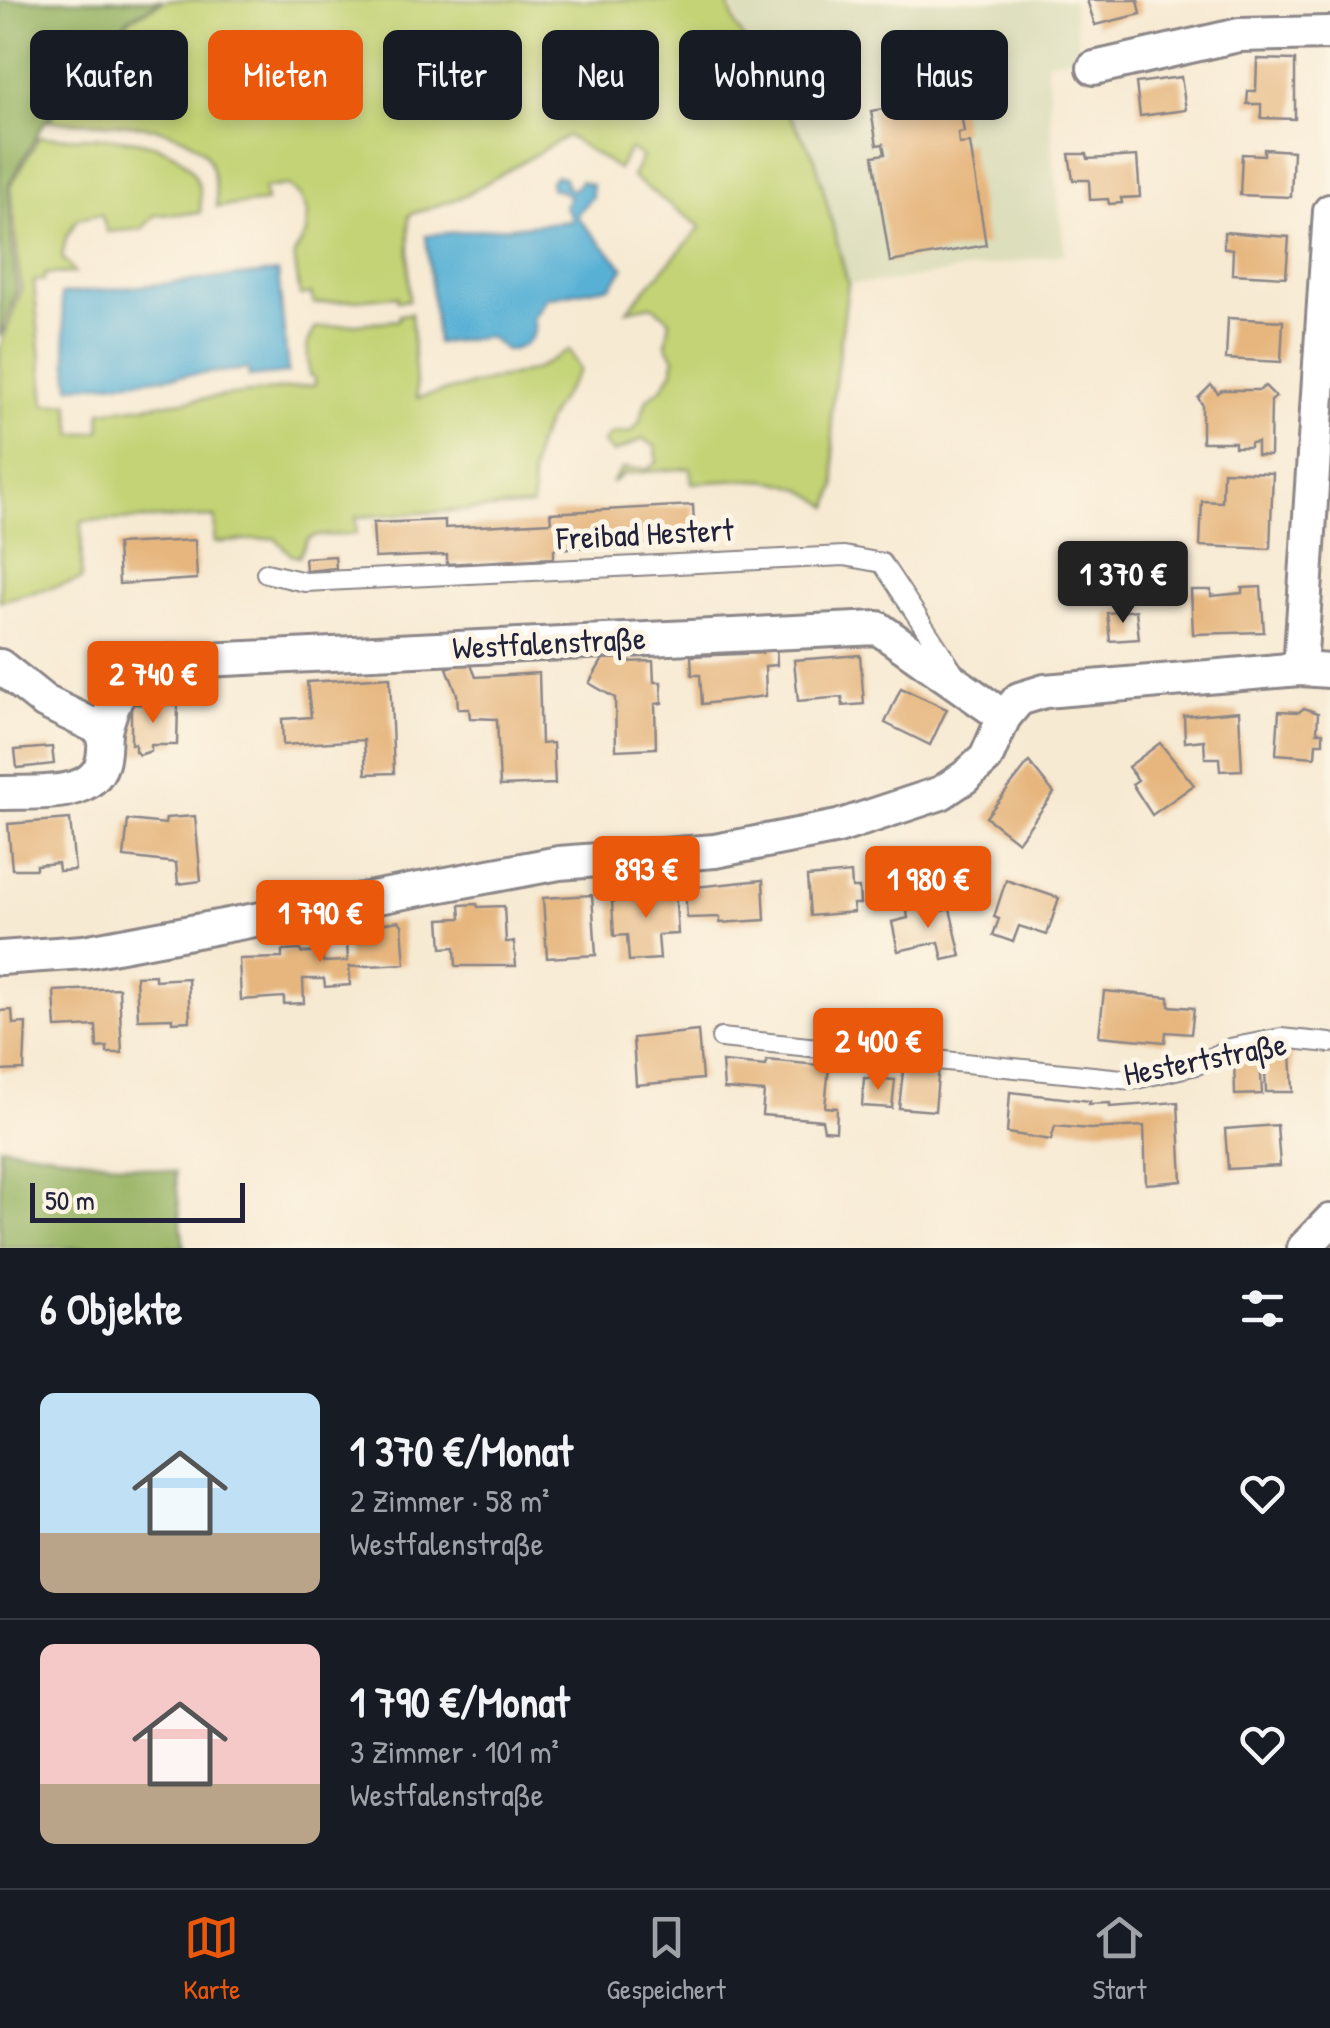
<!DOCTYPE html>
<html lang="de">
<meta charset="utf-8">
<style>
:root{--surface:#171b24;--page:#242831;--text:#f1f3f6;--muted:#9ea1a6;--line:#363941;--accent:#ea580c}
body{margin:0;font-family:"Patrick Hand",sans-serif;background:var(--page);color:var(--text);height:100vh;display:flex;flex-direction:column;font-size:38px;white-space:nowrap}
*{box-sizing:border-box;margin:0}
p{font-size:32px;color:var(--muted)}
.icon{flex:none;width:55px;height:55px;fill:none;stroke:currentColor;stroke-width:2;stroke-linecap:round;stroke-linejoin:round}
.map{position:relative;height:1248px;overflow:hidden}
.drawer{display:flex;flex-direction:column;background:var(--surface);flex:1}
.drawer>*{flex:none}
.guide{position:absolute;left:30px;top:30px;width:1270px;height:90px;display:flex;gap:20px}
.scale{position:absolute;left:30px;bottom:25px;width:215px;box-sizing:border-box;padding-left:10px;border:5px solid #22223b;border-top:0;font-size:28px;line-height:35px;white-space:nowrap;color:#22223b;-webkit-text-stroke:8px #fcf5e5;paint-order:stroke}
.price{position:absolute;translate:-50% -85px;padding:0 22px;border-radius:10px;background:var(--accent);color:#fff;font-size:32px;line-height:65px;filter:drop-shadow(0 2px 5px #0008)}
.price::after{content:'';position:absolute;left:50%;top:60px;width:30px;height:22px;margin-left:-15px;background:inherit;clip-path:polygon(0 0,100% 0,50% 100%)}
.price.selected{background:#222;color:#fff}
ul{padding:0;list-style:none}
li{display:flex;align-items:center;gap:30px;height:250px;padding:0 40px}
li+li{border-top:2px solid var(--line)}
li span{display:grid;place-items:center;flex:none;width:280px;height:200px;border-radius:15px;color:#555}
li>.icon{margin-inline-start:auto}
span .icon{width:120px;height:120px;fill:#fffc;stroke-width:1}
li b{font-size:42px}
h2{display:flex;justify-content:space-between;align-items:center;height:120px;padding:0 40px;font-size:42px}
.tag{padding:0 35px;border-radius:15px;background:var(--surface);box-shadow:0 5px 15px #0003;font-size:35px;line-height:90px}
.tag.selected{background:var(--accent);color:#fff}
.menu{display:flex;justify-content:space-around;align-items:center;height:140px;border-top:2px solid var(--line);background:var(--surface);font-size:28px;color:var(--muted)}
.menu a{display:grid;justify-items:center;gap:5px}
.menu .selected{color:var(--accent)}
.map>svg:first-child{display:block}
.built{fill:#dddebc}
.green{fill:#c3d375;stroke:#727a58;stroke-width:2.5}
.forest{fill:#9ab566;stroke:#5e6c50;stroke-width:2.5}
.water{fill:#58b1d5;stroke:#3d6a88;stroke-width:2.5}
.building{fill:#e6b67e}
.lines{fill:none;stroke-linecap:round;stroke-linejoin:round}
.lane-casing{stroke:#8c8687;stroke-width:22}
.street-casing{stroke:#8c8687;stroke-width:38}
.lane{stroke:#fff;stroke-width:18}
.street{stroke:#fff;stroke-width:32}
.labels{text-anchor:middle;stroke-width:10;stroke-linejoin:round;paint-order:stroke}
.street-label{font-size:32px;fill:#22223b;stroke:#fcf5e5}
</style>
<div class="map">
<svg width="1330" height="1248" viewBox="0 0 1330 1248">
<rect width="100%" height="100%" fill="#fcf5e5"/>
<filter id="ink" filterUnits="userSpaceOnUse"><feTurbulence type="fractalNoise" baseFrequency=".01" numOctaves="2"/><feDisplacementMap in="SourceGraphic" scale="20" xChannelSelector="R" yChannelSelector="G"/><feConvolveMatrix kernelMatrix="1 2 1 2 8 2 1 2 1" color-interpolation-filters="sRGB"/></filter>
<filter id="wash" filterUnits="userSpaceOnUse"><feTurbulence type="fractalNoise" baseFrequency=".0048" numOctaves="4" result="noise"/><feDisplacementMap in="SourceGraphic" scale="40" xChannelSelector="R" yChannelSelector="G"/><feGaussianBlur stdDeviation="2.25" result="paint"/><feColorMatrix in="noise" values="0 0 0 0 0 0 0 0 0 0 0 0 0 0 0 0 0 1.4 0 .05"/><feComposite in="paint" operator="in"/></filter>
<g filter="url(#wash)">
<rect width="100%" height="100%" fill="#f7ead3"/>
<!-- built -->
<path class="built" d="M731,0H1072L1080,54L1047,62L1053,153L1065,254L886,282L848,284L817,158L740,27Z"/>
<!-- green -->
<g class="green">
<path d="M167,0H727L736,26L815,158L848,284L831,413L836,485L829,507C785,470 745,481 692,483L690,468L624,474L611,483L623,468L648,469L657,462L655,446L643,439L613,453L603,443L611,434L631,432L639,423L647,399L663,387L673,370L674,358L666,344L670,320L652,305L627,310L701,227L632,177L642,157L630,149L618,169L567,136L462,197L409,215V300L398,301L397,296L314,304L311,294L300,296L294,255L306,234L307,212L300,196L287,185L264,188L266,202L217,207C216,192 215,175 209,161C189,117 90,124 48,121L129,20Z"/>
<path d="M39,137C96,139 210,125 200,213L155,215L142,229L107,232L101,214L77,219L66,238L62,257L75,273L45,274L44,280L34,281L45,405L69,403L73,435L100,431L101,411L315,385V378L309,375L307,345L315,328L398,320L399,315L411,313L417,398L534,370L569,350L580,370C559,400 533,435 532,474C531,486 535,495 532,506L356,517V534L314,536L308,539L299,557L291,555L275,538L214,543L215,517L82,521L81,580L0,601V347L21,291L11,186Z"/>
</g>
<!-- forest -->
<g class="forest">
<path d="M0,0H162L129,18L42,126L8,186L17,291L0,337Z"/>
<path d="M0,1146L175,1172L184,1248H0Z"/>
</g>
<!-- water -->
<g class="water">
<path d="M555,176L564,177L567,187L573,190L581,181L592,185V197L577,214L578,218L624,268L611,286L546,298L533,319C539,338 523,350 505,350L489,337L437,343L426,235L571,221V216L564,206L570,195L551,188L550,181Z"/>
<path d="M278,272L288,373L249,377L248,369L70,387L61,294Z"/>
</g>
<g id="blocks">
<!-- building -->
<g class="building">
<path d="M1087,0H1138L1141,14L1095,25Z"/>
<path d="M1257,59L1295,60V119L1261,118V104H1247L1248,91H1256Z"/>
<path d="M1181,77L1186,110L1140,116L1136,83Z"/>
<path d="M958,97L964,132L958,133L959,144L970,143L986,245L890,262L873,156L885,154L883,144L877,145L871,111Z"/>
<path d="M1264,149L1293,151L1291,197L1240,195L1242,154L1264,155Z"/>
<path d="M1069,154H1087L1088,159L1137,156L1140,197L1121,198L1122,203L1109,204L1108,199L1090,200L1089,180H1073Z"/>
<path d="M1224,232L1289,237L1286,277L1232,274L1233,249L1224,248Z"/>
<path d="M1228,318L1283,321L1281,362L1226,359Z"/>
<path d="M1211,385L1218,393L1222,390H1260L1265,386L1276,397L1271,401L1270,456L1257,455V442L1250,443V447H1235V442H1202V404L1198,398Z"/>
<path d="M1223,471L1273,473L1270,549L1200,546L1202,501L1222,502Z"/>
<path d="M693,505L695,541L554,549V558L447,564V555L375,558L373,523L445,520V528L551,522L550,513Z"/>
<path d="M195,540L197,579L119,584L117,544Z"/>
<path d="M335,556L336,568L306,571L305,558Z"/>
<path d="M1261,587L1264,632L1193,634L1191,590H1211V596L1242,593V588Z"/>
<path d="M1136,610L1139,639L1110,641L1107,613Z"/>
<path d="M776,641L777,665L765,666L766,696L702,704L700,675H692L691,656L762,653L761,642Z"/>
<path d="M607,652L624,662L653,661L654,682H661L662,703L655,704L656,748L616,750L615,698L589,683Z"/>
<path d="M860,655L864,704L843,706L842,697L798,701L794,660Z"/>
<path d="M469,660L476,677L539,673L541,744L553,743L555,784L500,786L497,719L470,718L469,709H458L457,694L447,668Z"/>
<path d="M390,677L394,773L366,774L364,740L283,745L282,719L311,717L307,682Z"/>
<path d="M901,688L947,709L930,745L885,723Z"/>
<path d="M131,704L178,705L177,745H151V751L139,755L135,751V744H131Z"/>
<path d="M1304,708L1318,713L1317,732H1323V743H1316L1315,757L1276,754L1279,711L1299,712Z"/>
<path d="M1239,711L1242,770L1220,771L1219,758H1205L1204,740L1185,742L1184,716Z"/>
<path d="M1160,743L1194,785L1152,815L1132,784L1138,780L1128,767Z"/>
<path d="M52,747L54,764L17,768L15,750Z"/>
<path d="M1029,762L1054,793L1018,842L986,817Z"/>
<path d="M195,816L201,881L178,884L176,863L124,857L128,820L165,824L166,818Z"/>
<path d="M70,819L75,870L59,871L58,863L36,865V869H12L8,824Z"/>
<path d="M851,873L852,888H859L860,904H853L854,912L810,916L807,877Z"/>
<path d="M899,874L902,902L875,905L872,877Z"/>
<path d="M763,880L765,920L720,923V917L687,918L685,888Z"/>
<path d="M1006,880L1059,898L1047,935L1019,926L1013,942L993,935L999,919L994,917Z"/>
<path d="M646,888H675L678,934L658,935L660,959L629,961L627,935L614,936L612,902L633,900L632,889Z"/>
<path d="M592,895L596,955L547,958L543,898Z"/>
<path d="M477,904L478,907L504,906L506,942H514L516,966H456L455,947L442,948L440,919L461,918L460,905Z"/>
<path d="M934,905L936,912L950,909L961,956L943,960L939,942L898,951L892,922L908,918L907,911Z"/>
<path d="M399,921L402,925L405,964L349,967L350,985L325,987L324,979H303L304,1003L284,1004V997L241,1000L239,959L282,958V951L301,950V953L322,952L323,962L348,961L347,943L360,942L359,927Z"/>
<path d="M155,975V980L188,978L190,1021L172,1022V1018L138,1019L136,976Z"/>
<path d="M119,988L122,1053H107V1047L97,1048L96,1026L56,1028L54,991Z"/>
<path d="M1104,991L1169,997V1006L1194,1008L1191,1034L1166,1032L1165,1042L1099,1036Z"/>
<path d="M12,1010L13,1024L26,1023L24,1070L0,1071V1011Z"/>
<path d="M698,1031L702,1079L636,1085L633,1038Z"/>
<path d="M1264,1051H1291L1293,1092H1266Z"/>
<path d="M1260,1055L1262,1094L1235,1095L1234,1056Z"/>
<path d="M767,1060L829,1066L825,1107L837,1108L836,1131L824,1130L822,1120L762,1115L764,1092L724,1089L722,1062L766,1066Z"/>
<path d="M904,1062L939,1065L935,1111L899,1108Z"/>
<path d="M864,1078L895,1080L892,1108L862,1106Z"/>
<path d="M1010,1092L1090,1101L1089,1104L1110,1103V1107L1178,1102L1182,1181L1146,1184L1144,1126L1090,1129L1055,1126L1051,1140L1007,1133Z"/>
<path d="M1277,1125L1280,1166L1228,1169L1225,1129Z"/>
</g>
</g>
</g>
<g filter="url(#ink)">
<use href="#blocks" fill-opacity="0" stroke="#8c8687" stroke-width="2.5"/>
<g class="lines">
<defs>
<g id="lane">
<path d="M266,573L305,582L844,556L882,563L954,672"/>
<path d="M721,1038L1132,1080L1197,1065L1230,1048L1281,1038L1330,1043"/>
</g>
<g id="street">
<path d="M1094,68L1239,35L1330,33"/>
<path d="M0,666L45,702L105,731C104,741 105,754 102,763C91,800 29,791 0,793"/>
<path d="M1300,669L1330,211"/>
<path d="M105,731C115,691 125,678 164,662L878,628L1004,717L1019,699L1045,691L1300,669L1330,671"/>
<path d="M0,958L84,952L559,863L715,851L838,827L941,793L965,777L986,758L1004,717"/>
<path d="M1304,1248L1330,1221"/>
</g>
</defs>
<!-- lane casing -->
<use href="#lane" class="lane-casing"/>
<!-- street casing -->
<use href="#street" class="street-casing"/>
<!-- lane -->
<use href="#lane" class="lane"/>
<!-- street -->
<use href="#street" class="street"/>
</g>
</g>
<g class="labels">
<!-- street labels -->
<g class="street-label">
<text transform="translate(645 534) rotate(-3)" y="11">Freibad Hestert</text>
<text transform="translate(549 643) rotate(-3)" y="11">Westfalenstraße</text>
<text transform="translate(1205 1059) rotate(-11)" y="11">Hestertstraße</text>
</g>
</g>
</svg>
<div class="scale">50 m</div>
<b class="price selected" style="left:1123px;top:626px">1 370 €</b>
<b class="price" style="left:153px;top:726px">2 740 €</b>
<b class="price" style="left:646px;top:921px">893 €</b>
<b class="price" style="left:928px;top:931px">1 980 €</b>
<b class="price" style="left:320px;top:965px">1 790 €</b>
<b class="price" style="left:878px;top:1093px">2 400 €</b>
<div class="guide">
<a class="tag">Kaufen</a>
<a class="tag selected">Mieten</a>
<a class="tag">Filter</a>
<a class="tag">Neu</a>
<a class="tag">Wohnung</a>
<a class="tag">Haus</a>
</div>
</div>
<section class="drawer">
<h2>6 Objekte<svg class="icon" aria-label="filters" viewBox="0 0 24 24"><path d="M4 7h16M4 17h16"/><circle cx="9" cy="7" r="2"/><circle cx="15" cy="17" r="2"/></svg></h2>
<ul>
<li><span style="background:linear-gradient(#bfe0f5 70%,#b9a48a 0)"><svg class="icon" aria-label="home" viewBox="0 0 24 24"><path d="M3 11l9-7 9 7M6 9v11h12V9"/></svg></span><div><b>1 370 €/Monat</b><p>2 Zimmer · 58 m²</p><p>Westfalenstraße</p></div><svg class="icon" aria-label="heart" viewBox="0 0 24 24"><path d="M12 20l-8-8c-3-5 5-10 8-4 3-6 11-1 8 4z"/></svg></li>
<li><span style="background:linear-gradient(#f6c9c9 70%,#b9a48a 0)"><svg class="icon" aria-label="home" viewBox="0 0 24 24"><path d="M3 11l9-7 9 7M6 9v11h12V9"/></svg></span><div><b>1 790 €/Monat</b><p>3 Zimmer · 101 m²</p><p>Westfalenstraße</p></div><svg class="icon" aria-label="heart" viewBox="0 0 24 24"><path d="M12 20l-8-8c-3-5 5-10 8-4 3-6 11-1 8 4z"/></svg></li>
</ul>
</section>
<nav class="menu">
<a class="selected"><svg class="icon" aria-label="map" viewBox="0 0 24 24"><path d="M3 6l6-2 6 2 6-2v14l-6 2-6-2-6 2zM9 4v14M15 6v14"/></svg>Karte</a>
<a><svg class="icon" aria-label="saved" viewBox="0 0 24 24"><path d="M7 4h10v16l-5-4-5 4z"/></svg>Gespeichert</a>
<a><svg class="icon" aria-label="home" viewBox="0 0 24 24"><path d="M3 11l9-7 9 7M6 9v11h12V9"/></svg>Start</a>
</nav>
